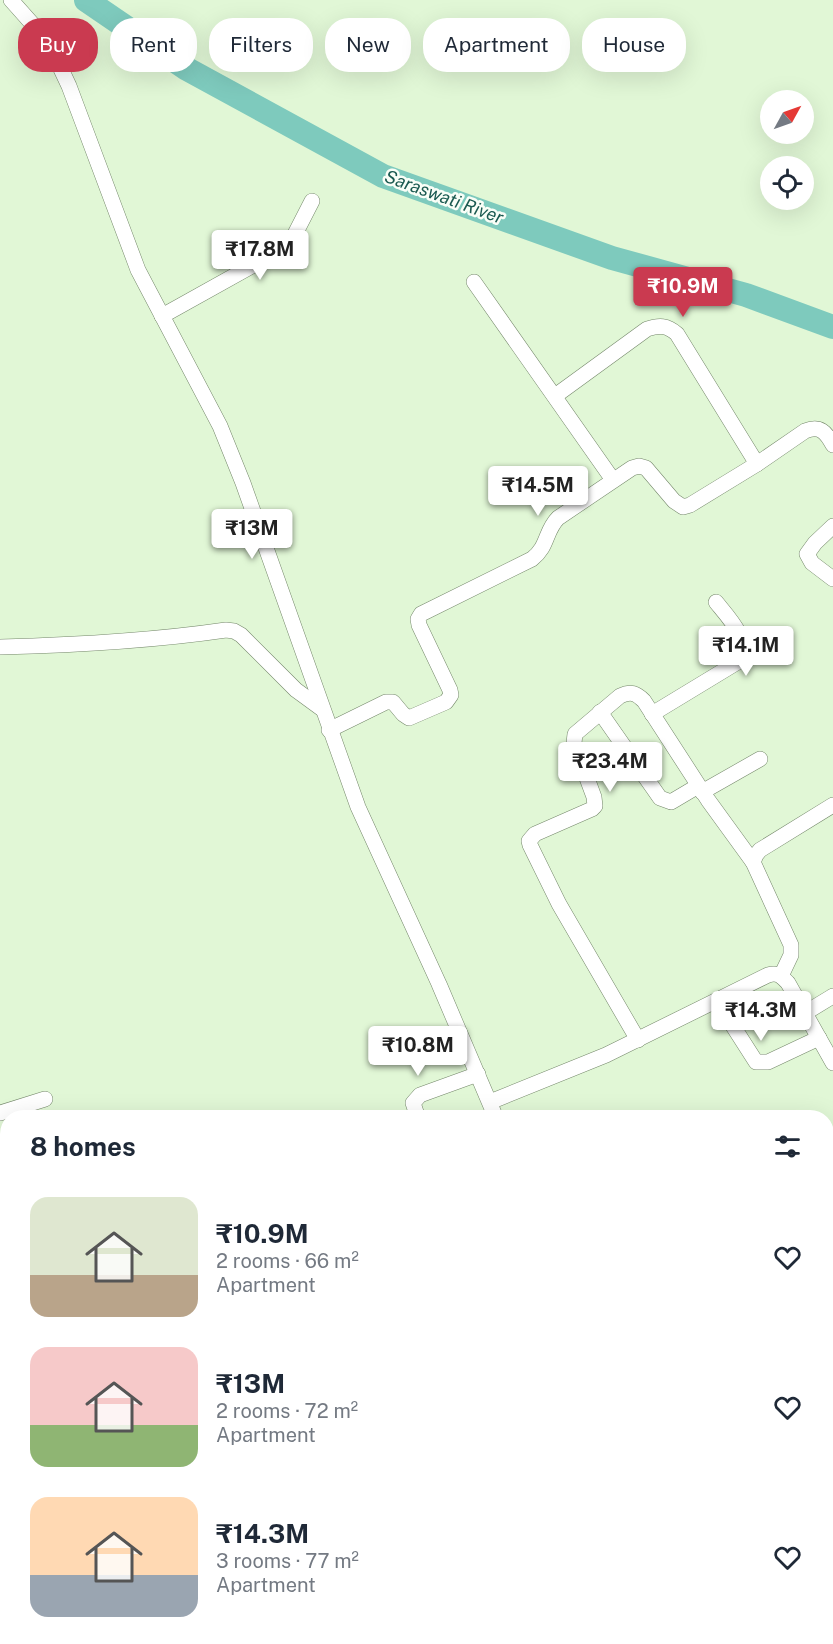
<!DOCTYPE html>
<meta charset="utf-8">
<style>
:root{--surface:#fff;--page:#f2f2f3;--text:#1f2937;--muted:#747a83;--accent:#ca3a50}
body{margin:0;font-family:"Public Sans",sans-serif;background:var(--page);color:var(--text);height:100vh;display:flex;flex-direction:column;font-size:22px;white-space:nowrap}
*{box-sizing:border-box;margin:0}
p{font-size:20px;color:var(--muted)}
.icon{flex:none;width:33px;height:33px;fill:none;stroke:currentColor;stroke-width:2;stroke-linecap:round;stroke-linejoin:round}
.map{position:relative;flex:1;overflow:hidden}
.panel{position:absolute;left:0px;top:1110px;width:834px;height:534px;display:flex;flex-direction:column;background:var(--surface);border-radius:24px 24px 0 0;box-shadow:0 6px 24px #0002}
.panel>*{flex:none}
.top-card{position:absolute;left:18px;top:18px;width:798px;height:54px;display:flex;gap:12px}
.needle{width:39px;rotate:50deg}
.buttons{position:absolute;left:760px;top:90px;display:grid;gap:12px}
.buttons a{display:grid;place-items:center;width:54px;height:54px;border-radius:50%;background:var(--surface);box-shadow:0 6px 24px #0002;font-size:30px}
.price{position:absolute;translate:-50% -51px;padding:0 14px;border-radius:6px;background:#fff;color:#222;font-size:20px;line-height:39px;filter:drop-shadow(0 2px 3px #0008)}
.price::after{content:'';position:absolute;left:50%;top:36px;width:18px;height:14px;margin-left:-9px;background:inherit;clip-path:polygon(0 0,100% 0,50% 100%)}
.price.current{background:var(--accent);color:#fff}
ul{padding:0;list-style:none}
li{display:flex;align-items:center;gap:18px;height:150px;padding:0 30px}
li span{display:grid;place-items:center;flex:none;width:168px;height:120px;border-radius:18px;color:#555}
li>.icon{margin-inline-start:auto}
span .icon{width:72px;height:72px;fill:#fffc;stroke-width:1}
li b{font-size:26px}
h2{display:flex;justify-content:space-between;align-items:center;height:72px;padding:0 30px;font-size:26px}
.tag{padding:0 21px;border-radius:24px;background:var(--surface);box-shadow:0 6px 24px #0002;font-size:21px;line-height:54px}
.tag.current{background:var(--accent);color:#fff}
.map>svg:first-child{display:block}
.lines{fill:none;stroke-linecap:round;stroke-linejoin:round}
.river{stroke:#7ecabd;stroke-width:24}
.minor-casing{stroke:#74876a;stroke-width:16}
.minor{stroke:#fff;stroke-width:15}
.labels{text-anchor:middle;stroke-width:5;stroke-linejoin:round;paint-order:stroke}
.water-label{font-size:18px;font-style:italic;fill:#1b5a51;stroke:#f9fef7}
</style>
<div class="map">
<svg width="833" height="1644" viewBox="0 0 833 1644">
<rect width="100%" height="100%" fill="#e1f7d6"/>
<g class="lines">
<!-- river -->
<path class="river" d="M86,0L187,69L383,176L612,258L746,295L833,327"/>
<defs>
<g id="minor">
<path d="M11,0L43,36L53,52L69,86L138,270L220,426L243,483L358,807L439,984L496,1118"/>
<path d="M474,282L613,480"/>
<path d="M162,316L284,248L294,236L312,201"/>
<path d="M555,396L647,329C659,325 667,325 677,334L757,464"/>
<path d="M833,526L815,543L807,554L812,563L833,579"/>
<path d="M0,647C76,645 151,641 226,630L234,631L241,635L296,690L322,709"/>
<path d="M600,712L660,798L671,802L698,786"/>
<path d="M652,714L741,660C750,639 728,617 716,602"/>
<path d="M329,730L386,702H393L403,714L409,718L446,702L451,695L450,690L419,625L418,619L421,614L532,559C548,547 545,531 558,518L632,468L639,466L646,468L674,501L683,507L690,505L757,464L805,431C820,425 826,432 833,445"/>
<path d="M702,792L760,759"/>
<path d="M781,976L791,955V945L753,862L756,855L760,850L833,805"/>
<path d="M717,1001L756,1062H768L819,1038"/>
<path d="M805,1013L833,996"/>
<path d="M638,1040L559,904L530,845L529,841L535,834L592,809L595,806L594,797L574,743L575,734L620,696C631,691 636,693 644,701L708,800L753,862"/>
<path d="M490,1102L606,1055L768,975C778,972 781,976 788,983L833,1063"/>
<path d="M0,1113L45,1099"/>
<path d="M418,1118L413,1103L420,1095L478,1074"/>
<path d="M826,1291L833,1288"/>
<path d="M826,1624L833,1621"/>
<path d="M240,1636L254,1644"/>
<path d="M378,1636L382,1644"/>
<path d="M692,1636L694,1644"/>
<path d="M808,1636L814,1644"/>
<path d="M351,1644L360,1636"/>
<path d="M782,1644L798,1636"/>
</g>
</defs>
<!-- minor casing -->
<use href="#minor" class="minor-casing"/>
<!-- minor -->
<use href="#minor" class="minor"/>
</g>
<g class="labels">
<!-- water labels -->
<g class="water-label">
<text transform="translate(444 197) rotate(20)" y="6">Saraswati River</text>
</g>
</g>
</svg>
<div class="buttons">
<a><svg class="needle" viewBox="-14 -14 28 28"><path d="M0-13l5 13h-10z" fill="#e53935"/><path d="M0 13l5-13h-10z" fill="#747a83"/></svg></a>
<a><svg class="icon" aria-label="locate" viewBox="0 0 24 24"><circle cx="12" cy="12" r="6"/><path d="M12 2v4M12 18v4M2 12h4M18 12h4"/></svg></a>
</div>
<b class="price" style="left:260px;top:281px">₹17.8M</b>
<b class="price current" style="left:683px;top:318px">₹10.9M</b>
<b class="price" style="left:538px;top:517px">₹14.5M</b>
<b class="price" style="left:252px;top:560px">₹13M</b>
<b class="price" style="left:746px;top:677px">₹14.1M</b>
<b class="price" style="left:610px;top:793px">₹23.4M</b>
<b class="price" style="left:761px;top:1042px">₹14.3M</b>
<b class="price" style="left:418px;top:1077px">₹10.8M</b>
<div class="top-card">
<a class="tag current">Buy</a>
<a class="tag">Rent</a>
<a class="tag">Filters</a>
<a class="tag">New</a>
<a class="tag">Apartment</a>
<a class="tag">House</a>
</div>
<section class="panel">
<h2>8 homes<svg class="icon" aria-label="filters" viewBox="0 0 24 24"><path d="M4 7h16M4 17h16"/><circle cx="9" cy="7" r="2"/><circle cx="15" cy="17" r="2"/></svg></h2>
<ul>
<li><span style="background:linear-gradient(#dfe7d0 65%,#b9a48a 0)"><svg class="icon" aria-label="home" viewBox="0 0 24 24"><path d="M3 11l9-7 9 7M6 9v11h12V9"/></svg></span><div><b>₹10.9M</b><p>2 rooms · 66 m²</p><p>Apartment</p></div><svg class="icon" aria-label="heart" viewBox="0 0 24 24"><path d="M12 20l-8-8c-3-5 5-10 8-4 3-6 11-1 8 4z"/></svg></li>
<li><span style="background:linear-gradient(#f6c9c9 65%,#8fb573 0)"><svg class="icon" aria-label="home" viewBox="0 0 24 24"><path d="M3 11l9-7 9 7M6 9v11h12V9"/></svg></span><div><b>₹13M</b><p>2 rooms · 72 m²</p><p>Apartment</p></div><svg class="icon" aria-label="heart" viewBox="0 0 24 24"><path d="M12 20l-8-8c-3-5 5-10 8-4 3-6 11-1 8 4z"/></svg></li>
<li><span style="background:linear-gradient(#ffd9b3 65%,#9aa5b1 0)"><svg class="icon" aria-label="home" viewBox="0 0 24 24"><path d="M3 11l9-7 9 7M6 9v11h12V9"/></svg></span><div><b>₹14.3M</b><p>3 rooms · 77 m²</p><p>Apartment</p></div><svg class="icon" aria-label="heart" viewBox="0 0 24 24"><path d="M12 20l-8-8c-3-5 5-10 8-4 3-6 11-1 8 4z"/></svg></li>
</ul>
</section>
</div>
